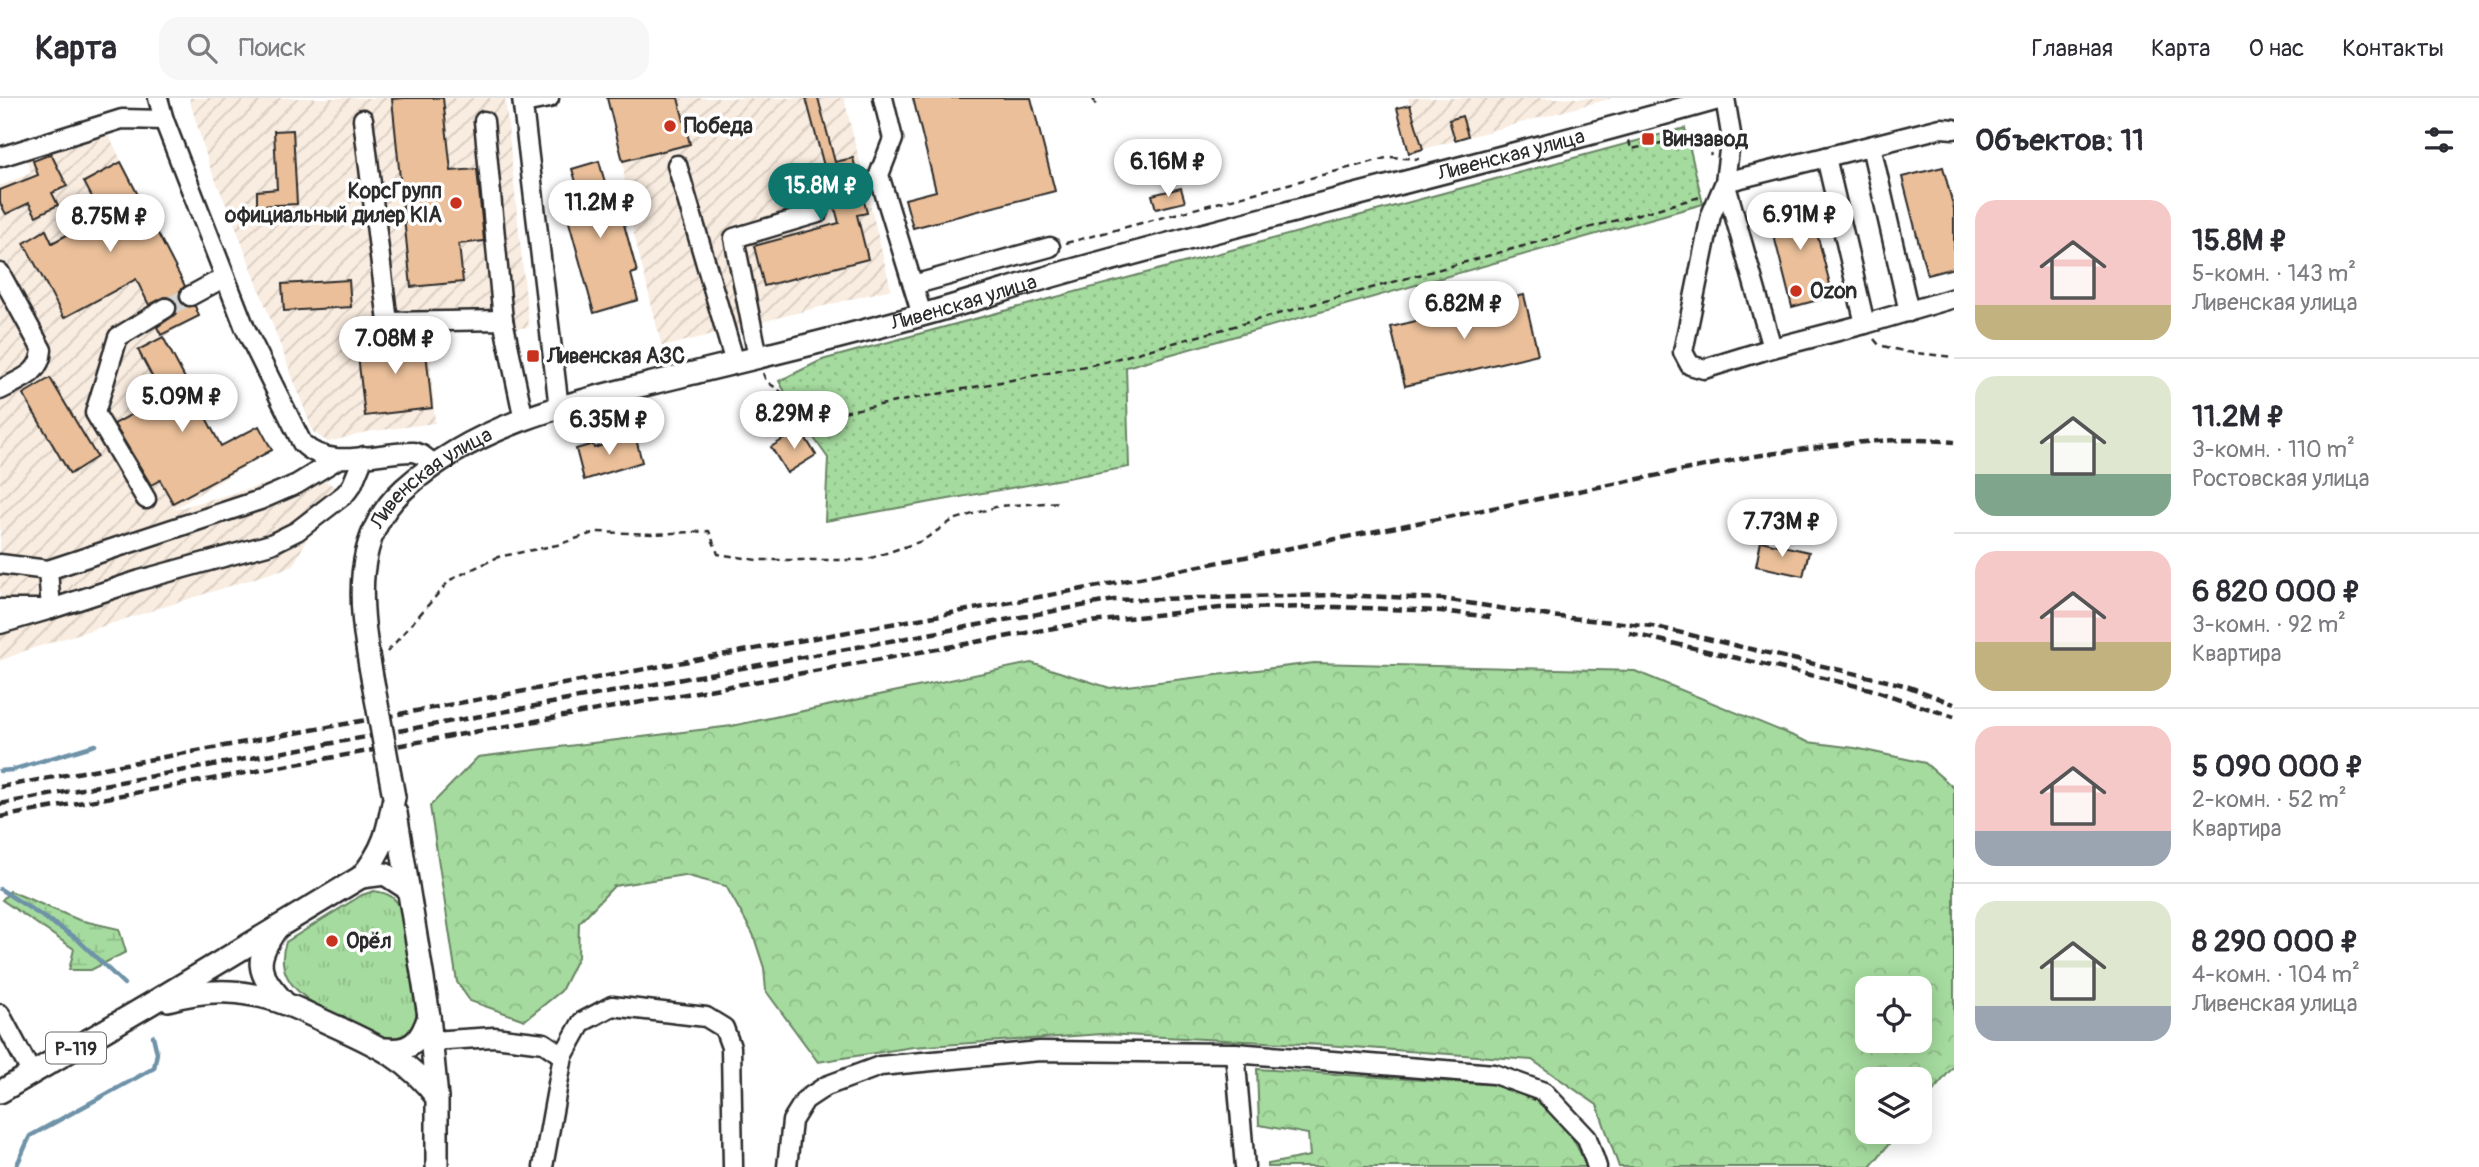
<!DOCTYPE html>
<html lang="ru">
<meta charset="utf-8">
<style>
:root{--surface:#fff;--page:#f7f7f7;--text:#2b2b33;--muted:#7c7c81;--line:#e1e1e2;--accent:#0f766e}
body{margin:0;font-family:Pangolin,sans-serif;background:var(--page);color:var(--text);height:100vh;display:flex;flex-direction:column;font-size:26px;white-space:nowrap}
*{box-sizing:border-box;margin:0}
p{font-size:23px;color:var(--muted)}
.icon{flex:none;width:38px;height:38px;fill:none;stroke:currentColor;stroke-width:2;stroke-linecap:round;stroke-linejoin:round}
.map{position:relative;flex:1;overflow:hidden}
.drawer{display:flex;flex-direction:column;background:var(--surface);width:525px}
.drawer>*{flex:none}
.fabs{position:absolute;left:1855px;top:878px;display:grid;gap:14px}
.fabs a{display:grid;place-items:center;width:77px;height:77px;border-radius:14px;background:var(--surface);box-shadow:0 4px 18px #0003;font-size:35px}
.price{position:absolute;translate:-50% -60px;padding:0 16px;border-radius:24px;background:#fff;color:#222;font-size:23px;line-height:46px;filter:drop-shadow(0 2px 4px #0008)}
.price::after{content:'';position:absolute;left:50%;top:42px;width:21px;height:16px;margin-left:-10px;background:inherit;clip-path:polygon(0 0,100% 0,50% 100%)}
.price.on{background:var(--accent);color:#fff}
ul{padding:0;list-style:none}
li{display:flex;align-items:center;gap:21px;height:175px;padding:0 21px}
li+li{border-top:2px solid var(--line)}
li span{display:grid;place-items:center;flex:none;width:196px;height:140px;border-radius:21px;color:#555}
li>.icon{margin-inline-start:auto}
span .icon{width:84px;height:84px;fill:#fffc;stroke-width:1}
li b{font-size:30px}
h2{display:flex;justify-content:space-between;align-items:center;height:84px;padding:0 21px;font-size:30px}
header{display:flex;align-items:center;gap:42px;box-sizing:border-box;height:98px;padding:0 35px;background:var(--surface);border-bottom:2px solid var(--line)}
header strong{font-size:33px}
nav{display:flex;gap:38px;margin-inline-start:auto;font-size:24px}
.search{width:490px;height:63px;background:var(--page);display:flex;align-items:center;gap:18px;box-sizing:border-box;padding:0 24px;border-radius:21px;color:var(--muted);font-size:26px}
main{display:flex;flex:1;min-height:0}
.map>svg:first-child{display:block}
.industrial{fill:url(#industrial-furrows)}
.grass{fill:url(#grass-tufts);stroke:#688364;stroke-width:2}
.forest{fill:url(#forest-crowns);stroke:#688364;stroke-width:2;fill-rule:evenodd}
.wetland{fill:url(#wetland-marsh);stroke:#688364;stroke-width:2}
.park{fill:url(#park-dots);stroke:#688364;stroke-width:2}
.lines{fill:none;stroke-linecap:round;stroke-linejoin:round}
.stream{stroke:#6e92a8;stroke-width:4.5}
.building{fill:#eabf99;stroke:#2b2b2b;stroke-width:2}
.minor-tunnel{stroke:#d5d5d5;stroke-width:18;stroke-dasharray:18 9;stroke-linecap:butt}
.minor-casing{stroke:#2b2b2b;stroke-width:23}
.major-casing{stroke:#2b2b2b;stroke-width:26}
.path{stroke:#2b2b2b;stroke-width:2.5;stroke-dasharray:7 5;stroke-linecap:butt}
.minor{stroke:#fff;stroke-width:18}
.major{stroke:#fff;stroke-width:21}
.rail{stroke:#2b2b2b;stroke-width:4.5;stroke-dasharray:10 5;stroke-linecap:butt}
.major-bridge-casing{stroke:#2b2b2b;stroke-width:26;stroke-linecap:butt}
.major-bridge{stroke:#fff;stroke-width:21}
.poi-dot{fill:#c8321e;stroke:#fff;stroke-width:2.5}
.labels{text-anchor:middle;stroke-width:7;stroke-linejoin:round;paint-order:stroke}
.shield{fill:#fff;stroke:#6b6b6b;stroke-width:2}
.shield-label{font-size:19px;font-weight:bold;fill:#2b2b2b}
.poi-label{font-size:21px;font-weight:bold;fill:#2b2b2b;stroke:#fff;text-anchor:start}
.street-label{font-size:21px;fill:#2b2b2b;stroke:#fff}
</style>
<header>
<strong>Карта</strong>
<div class="search"><svg class="icon" aria-label="search" viewBox="0 0 24 24"><circle cx="10" cy="10" r="6"/><path d="M15 15l6 6"/></svg>Поиск</div>
<nav><a>Главная</a><a>Карта</a><a>О нас</a><a>Контакты</a></nav>
</header>
<main>
<div class="map">
<svg width="1954" height="1069" viewBox="0 0 1954 1069">
<defs>
<pattern id="industrial-furrows" width="10" height="10" patternUnits="userSpaceOnUse" patternTransform="scale(1.75)"><rect width="10" height="10" fill="#f9ece0"/><path d="M-1 1l2-2M0 10L10 0M9 11l2-2" fill="none" stroke="#d6cbc0"/></pattern>
<pattern id="grass-tufts" width="24" height="20" patternUnits="userSpaceOnUse" patternTransform="scale(1.75)"><rect width="24" height="20" fill="#a5db9e"/><path d="M3 7l-1-3M5 7V3M7 7l1-3M15 17l-1-3M17 17v-4M19 17l1-3" fill="none" stroke="#8ebc88"/></pattern>
<pattern id="forest-crowns" width="20" height="18" patternUnits="userSpaceOnUse" patternTransform="scale(1.75)"><rect width="20" height="18" fill="#a5db9e"/><path d="M2 6a3 3 0 1 1 6 0M12 15a3 3 0 1 1 6 0" fill="none" stroke="#8ebc88"/></pattern>
<pattern id="wetland-marsh" width="20" height="14" patternUnits="userSpaceOnUse" patternTransform="scale(1.75)"><rect width="20" height="14" fill="#a5db9e"/><path d="M1 5h8M5 5V1M11 12h8M15 12V8" fill="none" stroke="#8ebc88"/></pattern>
<pattern id="park-dots" width="8" height="8" patternUnits="userSpaceOnUse" patternTransform="scale(1.75)"><rect width="8" height="8" fill="#a5db9e"/><path d="M2 2h.1M6 6h.1" fill="none" stroke="#8ebc88" stroke-width="1.8" stroke-linecap="round"/></pattern>
</defs>
<rect width="100%" height="100%" fill="#fff"/>
<filter id="ink" filterUnits="userSpaceOnUse"><feTurbulence type="fractalNoise" baseFrequency=".0143" numOctaves="2"/><feDisplacementMap in="SourceGraphic" scale="14" xChannelSelector="R" yChannelSelector="G"/><feConvolveMatrix kernelMatrix="1 2 1 2 8 2 1 2 1" color-interpolation-filters="sRGB"/></filter>
<g filter="url(#ink)">
<!-- industrial -->
<g class="industrial">
<path d="M189,0H505L529,229L490,233H428L435,325L367,334L328,344L313,334L235,127L209,67Z"/>
<path d="M679,0H844L891,191L662,249L627,108L623,63L690,46Z"/>
<path d="M1408,0H1612L1409,55L1397,10L1410,7Z"/>
<path d="M107,34L199,218L163,239L221,348L259,328L272,352L172,412L309,374L334,388L293,468L24,553L0,563V88L31,75L27,63Z"/>
</g>
<!-- grass -->
<path class="grass" d="M374,793C389,795 395,799 402,812L417,906C417,932 406,944 379,938C343,920 266,897 286,844L362,797Z"/>
<!-- forest -->
<g class="forest">
<path d="M1031,565L1110,590L1314,565L1635,573L1808,644L1855,650L1925,665L1954,690V968L1920,1009V982H1867V1034H1899L1870,1069H1619L1597,1007L1532,962L1325,947L1103,936L913,949L818,964L766,893L764,870L753,836L726,788L684,777L614,788L579,825L578,859L561,893L525,922L470,903L457,884L430,708L478,659L732,628ZM1867,891H1920V943H1867Z"/>
<path d="M1257,971L1498,987L1529,997L1566,1028L1588,1069H1268V1066L1310,1058L1308,1036L1259,1027Z"/>
</g>
<!-- wetland -->
<path class="wetland" d="M10,793L79,822L119,831L126,854L91,872H69L74,851L2,802Z"/>
<!-- park -->
<path class="park" d="M1685,30L1703,106L1126,269L1129,369L825,423L828,360L799,319L779,283L822,262Z"/>
<g class="lines">
<!-- stream -->
<g class="stream">
<path d="M0,673L12,672L95,647"/>
<path d="M0,791L76,840L124,886"/>
<path d="M16,1069L30,1038L154,970L157,955L153,938"/>
</g>
</g>
<!-- building -->
<g class="building">
<path d="M405,0H443L451,73L477,71L484,143L459,146L463,184L411,189L392,1Z"/>
<path d="M607,0H678L690,46L623,63Z"/>
<path d="M806,0H818L835,64L853,60L867,115L857,117L868,161L764,188L754,148L839,125Z"/>
<path d="M913,0H1031L1055,93L913,130L905,101L936,93Z"/>
<path d="M1410,7L1423,51L1409,55L1397,10Z"/>
<path d="M1462,18L1468,38L1455,42L1449,22Z"/>
<path d="M293,32L297,106L257,108V93L277,91L274,33Z"/>
<path d="M51,56L67,88L52,95L58,107L36,118L29,105L6,116L0,105V92L38,77L33,63Z"/>
<path d="M599,63L612,110L619,108L637,174L631,176L638,202L594,215L561,95L578,90L572,71Z"/>
<path d="M121,64L185,188L180,193V203L185,208H195L199,218L161,237L157,229L176,216V205L171,200L165,199L149,207L136,181L64,220L24,145L46,132L52,145L102,118L84,84Z"/>
<path d="M1943,69L1954,111V170L1927,177L1902,79Z"/>
<path d="M1181,90L1185,104L1156,111L1152,97Z"/>
<path d="M1808,100L1833,198L1792,209L1767,110Z"/>
<path d="M349,182L351,209L284,213L282,186Z"/>
<path d="M1524,197L1538,256L1405,288L1391,229Z"/>
<path d="M406,235H424L432,310L365,318L357,249L407,243Z"/>
<path d="M163,239L221,348L259,328L272,352L173,405L160,382L151,387L114,326L163,299L138,252Z"/>
<path d="M50,280L97,359L70,376L23,296Z"/>
<path d="M800,331L816,357L787,375L771,349Z"/>
<path d="M635,337L642,364L584,382L576,351L593,346L594,350Z"/>
<path d="M1761,443L1809,454L1803,478L1756,468Z"/>
</g>
<g class="lines">
<!-- minor-tunnel -->
<path class="minor-tunnel" d="M166,210L190,198"/>
<defs>
<g id="minor">
<path d="M158,0L164,22L245,230L302,345C330,374 378,353 414,354L422,357L434,366"/>
<path d="M522,0L559,310"/>
<path d="M883,0L893,41L879,77L922,217"/>
<path d="M1725,0L1731,36L1725,84L1711,117L1683,254L1690,267L1704,271L1772,250L1865,226L1826,59L1725,84"/>
<path d="M523,5L549,0"/>
<path d="M363,21L388,224L503,222L524,322"/>
<path d="M484,23L503,222"/>
<path d="M1871,48L1909,214"/>
<path d="M0,59L122,21L164,22"/>
<path d="M1826,59L1941,30L1954,31"/>
<path d="M677,67L735,265"/>
<path d="M1725,84L1772,250"/>
<path d="M0,175L42,252C40,277 20,281 0,292"/>
<path d="M913,187L1050,149"/>
<path d="M190,198L225,179"/>
<path d="M1865,226L1954,200"/>
<path d="M758,259L734,140L818,115L811,88"/>
<path d="M146,401L95,315L118,239L166,210"/>
<path d="M0,466L48,472L260,402L297,386L338,361"/>
<path d="M0,511H51L140,482L271,446L297,433L345,396L352,387L364,358"/>
<path d="M0,526L51,511L48,472"/>
<path d="M0,916L32,976"/>
<path d="M431,943L494,939L544,945L563,958"/>
<path d="M1235,955L1245,1069"/>
<path d="M543,1069L563,958L582,924L612,908L706,919L724,930L731,949L733,1069"/>
<path d="M787,1069L792,1023L805,1002L826,988L880,968L1040,953L1235,955L1494,976L1544,994L1587,1040L1597,1069"/>
</g>
<g id="major">
<path id="s1" d="M370,568C359,505 352,438 404,391C482,320 586,302 685,277C764,258 844,239 922,217C973,203 1022,186 1073,172C1288,112 1505,61 1720,0"/>
<path d="M396,715L429,918L437,1000V1069"/>
<path d="M361,779L385,776L408,791"/>
<path d="M277,830C254,862 256,874 283,903"/>
<path d="M168,902C196,894 225,891 253,897C279,901 300,912 324,923C369,944 407,958 437,1000"/>
<path d="M386,951C412,954 421,942 429,918"/>
<path d="M0,994L152,905L361,779C384,752 388,733 394,699"/>
</g>
</defs>
<!-- minor casing -->
<use href="#minor" class="minor-casing"/>
<!-- major casing -->
<use href="#major" class="major-casing"/>
<!-- path -->
<g class="path">
<path d="M1093,0L1097,11"/>
<path d="M1629,42L1631,51L1692,39L1707,50L1711,57"/>
<path d="M1066,145L1390,59L1419,61"/>
<path d="M1874,241L1879,247L1907,254L1954,259"/>
<path d="M763,275L766,283L808,313L827,317L1101,265L1700,99"/>
<path d="M387,554L450,482L498,459L557,447L596,434L655,436L709,433L718,456L757,462H865L922,443L953,422L999,408L1060,404"/>
</g>
<!-- minor -->
<use href="#minor" class="minor"/>
<!-- major -->
<use href="#major" class="major"/>
<!-- rail -->
<g class="rail">
<path d="M1629,535L1870,591L1954,619"/>
<path d="M0,689L1099,488L1755,358C1821,349 1887,337 1954,344"/>
<path d="M0,706L1114,502L1333,497L1443,501L1550,518L1652,528L1904,587L1954,606"/>
<path d="M0,719L1082,525L1220,510L1336,509L1441,513L1490,519"/>
</g>
<defs>
<path id="major-bridge" d="M370,568L394,699"/>
</defs>
<!-- major-bridge casing -->
<use href="#major-bridge" class="major-bridge-casing"/>
<!-- major-bridge -->
<use href="#major-bridge" class="major-bridge"/>
</g>
</g>
<!-- markers -->
<g class="poi-dot">
<circle cx="670" cy="28" r="7"/>
<rect x="1641" y="34" width="14" height="14" rx="3.5"/>
<circle cx="456" cy="105" r="7"/>
<circle cx="1796" cy="193" r="7"/>
<rect x="526" y="251" width="14" height="14" rx="3.5"/>
<circle cx="332" cy="843" r="7"/>
</g>
<g class="labels">
<!-- shield labels -->
<rect class="shield" x="46" y="934.5" width="60" height="31" rx="5"/>
<g class="shield-label">
<text x="76" y="957">Р-119</text>
</g>
<!-- poi labels -->
<g class="poi-label">
<text x="684" y="35">Победа</text>
<text x="1662" y="48">Винзавод</text>
<text x="442" y="100" text-anchor="end">КорсГрупп<tspan x="442" dy="24">официальный дилер KIA</tspan></text>
<text x="1810" y="200">Ozon</text>
<text x="547" y="265">Ливенская АЗС</text>
<text x="346" y="850">Орёл</text>
</g>
<!-- street labels -->
<g class="street-label">
<text dy="7" stroke="none"><textPath href="#s1" startOffset="1351">Ливенская улица</textPath></text>
<text dy="7" stroke="none"><textPath href="#s1" startOffset="784">Ливенская улица</textPath></text>
<text dy="7" stroke="none"><textPath href="#s1" startOffset="217">Ливенская улица</textPath></text>
</g>
</g>
</svg>
<div class="fabs">
<a><svg class="icon" aria-label="locate" viewBox="0 0 24 24"><circle cx="12" cy="12" r="6"/><path d="M12 2v4M12 18v4M2 12h4M18 12h4"/></svg></a>
<a><svg class="icon" aria-label="layers" viewBox="0 0 24 24"><path d="M12 4l9 5-9 5-9-5zM3 14l9 5 9-5"/></svg></a>
</div>
<b class="price" style="left:1168px;top:101px">6.16M ₽</b>
<b class="price on" style="left:821px;top:125px">15.8M ₽</b>
<b class="price" style="left:600px;top:142px">11.2M ₽</b>
<b class="price" style="left:1800px;top:154px">6.91M ₽</b>
<b class="price" style="left:110px;top:156px">8.75M ₽</b>
<b class="price" style="left:1464px;top:243px">6.82M ₽</b>
<b class="price" style="left:395px;top:278px">7.08M ₽</b>
<b class="price" style="left:182px;top:336px">5.09M ₽</b>
<b class="price" style="left:794px;top:353px">8.29M ₽</b>
<b class="price" style="left:609px;top:359px">6.35M ₽</b>
<b class="price" style="left:1782px;top:461px">7.73M ₽</b>
</div>
<section class="drawer">
<h2>Объектов: 11<svg class="icon" aria-label="filters" viewBox="0 0 24 24"><path d="M4 7h16M4 17h16"/><circle cx="9" cy="7" r="2"/><circle cx="15" cy="17" r="2"/></svg></h2>
<ul>
<li><span style="background:linear-gradient(#f6c9c9 75%,#c2b280 0)"><svg class="icon" aria-label="home" viewBox="0 0 24 24"><path d="M3 11l9-7 9 7M6 9v11h12V9"/></svg></span><div><b>15.8M ₽</b><p>5-комн. · 143 m²</p><p>Ливенская улица</p></div></li>
<li><span style="background:linear-gradient(#dfe7d0 70%,#7fa58c 0)"><svg class="icon" aria-label="home" viewBox="0 0 24 24"><path d="M3 11l9-7 9 7M6 9v11h12V9"/></svg></span><div><b>11.2M ₽</b><p>3-комн. · 110 m²</p><p>Ростовская улица</p></div></li>
<li><span style="background:linear-gradient(#f6c9c9 65%,#c2b280 0)"><svg class="icon" aria-label="home" viewBox="0 0 24 24"><path d="M3 11l9-7 9 7M6 9v11h12V9"/></svg></span><div><b>6 820 000 ₽</b><p>3-комн. · 92 m²</p><p>Квартира</p></div></li>
<li><span style="background:linear-gradient(#f6c9c9 75%,#9aa5b1 0)"><svg class="icon" aria-label="home" viewBox="0 0 24 24"><path d="M3 11l9-7 9 7M6 9v11h12V9"/></svg></span><div><b>5 090 000 ₽</b><p>2-комн. · 52 m²</p><p>Квартира</p></div></li>
<li><span style="background:linear-gradient(#dfe7d0 75%,#9aa5b1 0)"><svg class="icon" aria-label="home" viewBox="0 0 24 24"><path d="M3 11l9-7 9 7M6 9v11h12V9"/></svg></span><div><b>8 290 000 ₽</b><p>4-комн. · 104 m²</p><p>Ливенская улица</p></div></li>
</ul>
</section>
</main>
